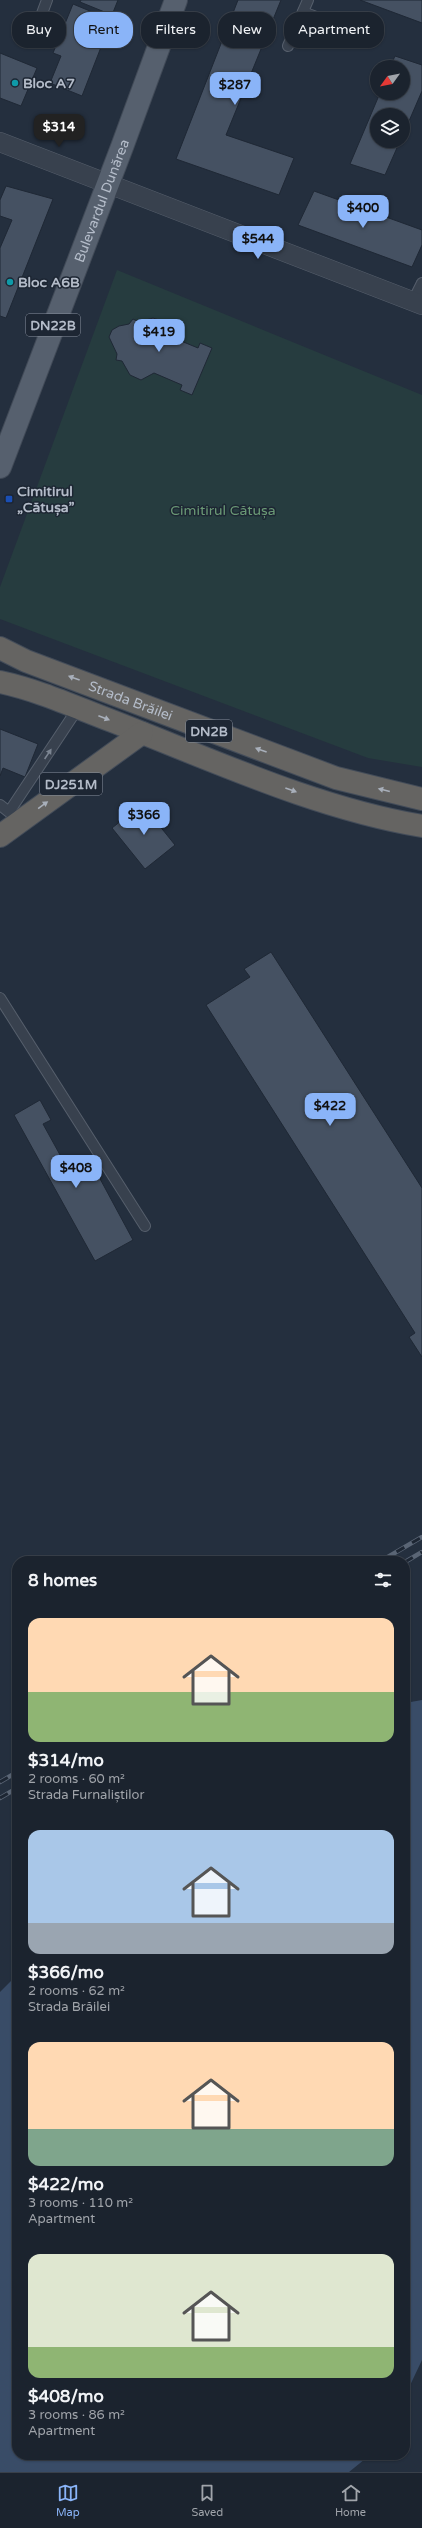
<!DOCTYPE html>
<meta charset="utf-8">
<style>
:root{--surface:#1b232e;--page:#242b36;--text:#f1f3f6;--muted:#a0a4aa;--line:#39404a;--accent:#8ab4f8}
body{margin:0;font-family:"Varela Round",sans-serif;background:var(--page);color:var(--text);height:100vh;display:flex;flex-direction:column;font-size:15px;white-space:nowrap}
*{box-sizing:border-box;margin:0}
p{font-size:13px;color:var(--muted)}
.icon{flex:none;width:22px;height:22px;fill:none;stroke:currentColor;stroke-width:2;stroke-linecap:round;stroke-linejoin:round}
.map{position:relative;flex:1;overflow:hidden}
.side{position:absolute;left:12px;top:1556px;width:398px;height:904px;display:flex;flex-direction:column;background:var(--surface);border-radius:16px;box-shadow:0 1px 3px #0004,0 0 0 1px var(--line)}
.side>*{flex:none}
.banner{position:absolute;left:12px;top:12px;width:398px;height:36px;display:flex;gap:8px}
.needle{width:26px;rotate:237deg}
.fabs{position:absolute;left:370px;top:60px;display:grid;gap:8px}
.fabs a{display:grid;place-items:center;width:40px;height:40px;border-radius:50%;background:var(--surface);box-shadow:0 1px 3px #0004,0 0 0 1px var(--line);font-size:20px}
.price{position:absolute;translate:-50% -34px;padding:0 9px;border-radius:8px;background:var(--accent);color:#111;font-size:13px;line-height:26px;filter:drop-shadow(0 1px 2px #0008)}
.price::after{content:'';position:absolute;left:50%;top:24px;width:12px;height:9px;margin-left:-6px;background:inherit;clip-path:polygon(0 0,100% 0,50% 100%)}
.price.active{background:#222;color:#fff}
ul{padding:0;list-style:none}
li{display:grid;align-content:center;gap:8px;height:212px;padding:0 16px}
li span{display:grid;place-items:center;height:124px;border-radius:12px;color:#555}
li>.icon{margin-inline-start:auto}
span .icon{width:72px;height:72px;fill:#fffc;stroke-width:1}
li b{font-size:17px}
h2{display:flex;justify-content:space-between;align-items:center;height:48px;padding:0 16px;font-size:17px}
.chip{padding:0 14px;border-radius:16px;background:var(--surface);box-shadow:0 1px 3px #0004,0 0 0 1px var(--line);font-size:14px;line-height:36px}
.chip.active{background:var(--accent);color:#111}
.tab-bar{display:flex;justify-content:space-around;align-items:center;height:56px;border-top:1px solid var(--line);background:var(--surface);font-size:11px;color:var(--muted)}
.tab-bar a{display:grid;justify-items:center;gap:2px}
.tab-bar .active{color:var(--accent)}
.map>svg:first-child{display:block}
.green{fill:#263c3f}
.water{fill:#394c67}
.building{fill:#455162;stroke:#1f2835}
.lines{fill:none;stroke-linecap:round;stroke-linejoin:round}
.service-casing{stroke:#565f6c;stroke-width:12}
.minor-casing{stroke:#565f6c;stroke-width:20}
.primary-casing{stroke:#414a57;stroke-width:24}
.trunk-casing{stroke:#434c59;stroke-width:24}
.service{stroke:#38414e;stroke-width:10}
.minor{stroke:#38414e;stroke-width:19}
.primary{stroke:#56606e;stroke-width:22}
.trunk{stroke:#656462;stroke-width:22}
.rail-casing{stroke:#5a6575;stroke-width:4.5}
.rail{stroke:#1d2633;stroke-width:3;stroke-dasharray:9;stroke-linecap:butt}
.oneway{fill:#a8afba}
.oneway2{fill:#7c8592}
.culture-dot{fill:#0f9aa8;stroke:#1d2633;stroke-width:1.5}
.transit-dot{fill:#1a4fb4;stroke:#1d2633;stroke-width:1.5}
.labels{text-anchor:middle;stroke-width:3;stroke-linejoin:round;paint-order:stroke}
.shield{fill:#1d2633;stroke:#878f9c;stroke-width:1}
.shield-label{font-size:13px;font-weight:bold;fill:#b4bcc9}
.poi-label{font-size:14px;font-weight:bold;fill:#b4bcc9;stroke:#1d2633;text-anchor:start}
.street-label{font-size:14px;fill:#b4bcc9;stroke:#1d2633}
.park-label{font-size:14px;fill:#6b9a76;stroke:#1d2633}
</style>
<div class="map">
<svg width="422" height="2472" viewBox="0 0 422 2472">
<rect width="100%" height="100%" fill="#242f3e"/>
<!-- green -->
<path class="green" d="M117,270L422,395V767L368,758L0,619V587Z"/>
<!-- water -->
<g class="water">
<path d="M422,1700V2360L405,2396V1703Z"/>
<path d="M17,1975V2455H370L349,2472H0V1992Z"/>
</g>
<!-- building -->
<g class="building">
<path d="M81,0H118L112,15L80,2Z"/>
<path d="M238,0H281L226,135L294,158L279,195L176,159Z"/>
<path d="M360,0H422V23Z"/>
<path d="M73,4L102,16L93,38L103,42L82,96L50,83L61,56L53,53Z"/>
<path d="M0,53L37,68L21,106L0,98Z"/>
<path d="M395,56L422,65V91L403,135V115H377V141H400L385,175L350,164L380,93H403V67H390Z"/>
<path d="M6,186L53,199L6,318L0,316V248L12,220L0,216V200Z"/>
<path d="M314,191L422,230V245L412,267L298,225Z"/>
<path d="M153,318L165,322L169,336L198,348L200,343L212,348L192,395L180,390L182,385L154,373L141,380L130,375L122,361L116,360L117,354L109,337L112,330L119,326L129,324L133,319L139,322Z"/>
<path d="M0,729L38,744L25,777L3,768L0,776Z"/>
<path d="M142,804L175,845L145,869L112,828Z"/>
<path d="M271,952L422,1188V1357L409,1337L415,1333L206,1005L250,977L244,969Z"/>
<path d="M40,1100L51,1120L43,1124L70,1173L91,1162L133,1240L95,1261L14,1115Z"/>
</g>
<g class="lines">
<defs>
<g id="service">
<path d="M303,12L327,21"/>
<path d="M32,40L47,0"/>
<path d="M288,46L308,0"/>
<path d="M413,301L422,283"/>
<path d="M0,805L9,812L78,708"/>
<path d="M0,998L145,1226"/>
</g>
<path id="minor" d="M0,142L422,305"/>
<g id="primary">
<path id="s1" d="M0,467L122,147L176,0"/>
</g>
<g id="trunk">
<path id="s2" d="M0,648L26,661L336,778L422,799"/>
<path d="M0,682C38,690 75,707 112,721C213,760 315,808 422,826"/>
<path d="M0,836L142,733"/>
</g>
</defs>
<!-- service casing -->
<use href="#service" class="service-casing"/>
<!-- minor casing -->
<use href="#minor" class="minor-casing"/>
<!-- primary casing -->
<use href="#primary" class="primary-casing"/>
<!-- trunk casing -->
<use href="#trunk" class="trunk-casing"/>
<!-- service -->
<use href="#service" class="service"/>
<!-- minor -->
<use href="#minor" class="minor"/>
<!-- primary -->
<use href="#primary" class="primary"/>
<!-- trunk -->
<use href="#trunk" class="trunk"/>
<defs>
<g id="rail">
<path d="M381,1561L422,1537"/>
<path d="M405,1562L422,1552"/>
<path d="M0,1782L17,1772"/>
<path d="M0,1798L17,1788"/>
</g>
</defs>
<!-- rail casing -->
<use href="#rail" class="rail-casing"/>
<!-- rail -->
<use href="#rail" class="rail"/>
</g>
<!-- one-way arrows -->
<defs><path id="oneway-solid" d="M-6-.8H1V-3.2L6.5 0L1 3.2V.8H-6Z"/></defs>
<g class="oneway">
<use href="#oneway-solid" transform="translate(74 678) rotate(-160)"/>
<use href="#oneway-solid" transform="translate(104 718) rotate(21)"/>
<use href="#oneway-solid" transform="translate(261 750) rotate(-160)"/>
<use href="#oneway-solid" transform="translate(291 790) rotate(20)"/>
<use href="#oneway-solid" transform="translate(384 790) rotate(-166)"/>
<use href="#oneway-solid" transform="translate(43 805) rotate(-36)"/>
</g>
<use class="oneway2" href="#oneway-solid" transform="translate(48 754) rotate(-56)"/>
<!-- markers -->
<g class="culture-dot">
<circle cx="15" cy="83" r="4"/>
<circle cx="10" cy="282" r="4"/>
</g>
<rect class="transit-dot" x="5" y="495" width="8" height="8" rx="2"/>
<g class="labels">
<!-- shield labels -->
<g class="shield">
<rect x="26" y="314" width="54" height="22" rx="3"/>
<rect x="186" y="720" width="46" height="22" rx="3"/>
<rect x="40" y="773" width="62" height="22" rx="3"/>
</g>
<g class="shield-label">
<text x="53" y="330">DN22B</text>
<text x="209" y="736">DN2B</text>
<text x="71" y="789">DJ251M</text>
</g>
<!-- poi labels -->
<g class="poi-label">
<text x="23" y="88">Bloc A7</text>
<text x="18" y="287">Bloc A6B</text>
<text x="17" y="496">Cimitirul<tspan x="17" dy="16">„Cătușa”</tspan></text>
</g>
<!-- street labels -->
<g class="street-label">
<text dy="5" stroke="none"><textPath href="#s1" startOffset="285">Bulevardul Dunărea</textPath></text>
<text dy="5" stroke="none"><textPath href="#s2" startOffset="141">Strada Brăilei</textPath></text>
</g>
<!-- park labels -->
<g class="park-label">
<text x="223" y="515">Cimitirul Cătușa</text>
</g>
</g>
</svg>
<div class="fabs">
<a><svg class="needle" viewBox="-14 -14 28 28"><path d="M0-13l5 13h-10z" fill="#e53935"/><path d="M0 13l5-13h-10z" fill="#a0a4aa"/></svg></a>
<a><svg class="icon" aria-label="layers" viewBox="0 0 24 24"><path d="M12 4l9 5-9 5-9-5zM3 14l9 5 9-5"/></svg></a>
</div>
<b class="price" style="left:235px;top:106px">$287</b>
<b class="price active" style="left:59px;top:148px">$314</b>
<b class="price" style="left:363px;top:229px">$400</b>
<b class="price" style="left:258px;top:260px">$544</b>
<b class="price" style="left:159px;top:353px">$419</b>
<b class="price" style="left:144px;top:836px">$366</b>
<b class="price" style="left:330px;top:1127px">$422</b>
<b class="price" style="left:76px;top:1189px">$408</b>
<div class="banner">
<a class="chip">Buy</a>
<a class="chip active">Rent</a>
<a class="chip">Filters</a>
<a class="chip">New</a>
<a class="chip">Apartment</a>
</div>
<section class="side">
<h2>8 homes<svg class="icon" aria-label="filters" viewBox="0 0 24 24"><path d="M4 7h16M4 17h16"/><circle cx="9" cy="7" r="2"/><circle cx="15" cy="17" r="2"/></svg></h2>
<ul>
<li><span style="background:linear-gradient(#ffd9b3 60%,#8fb573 0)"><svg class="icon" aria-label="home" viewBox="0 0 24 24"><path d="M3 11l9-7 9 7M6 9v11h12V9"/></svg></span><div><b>$314/mo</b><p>2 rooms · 60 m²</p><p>Strada Furnaliștilor</p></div></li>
<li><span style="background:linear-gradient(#a9c7e8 75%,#9aa5b1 0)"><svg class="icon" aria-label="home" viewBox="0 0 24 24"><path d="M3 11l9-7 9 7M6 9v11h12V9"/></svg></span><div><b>$366/mo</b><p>2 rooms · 62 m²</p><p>Strada Brăilei</p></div></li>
<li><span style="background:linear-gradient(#ffd9b3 70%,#7fa58c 0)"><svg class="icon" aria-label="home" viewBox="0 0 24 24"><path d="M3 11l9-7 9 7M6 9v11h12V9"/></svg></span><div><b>$422/mo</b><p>3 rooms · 110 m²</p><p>Apartment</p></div></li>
<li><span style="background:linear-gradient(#dfe7d0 75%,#8fb573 0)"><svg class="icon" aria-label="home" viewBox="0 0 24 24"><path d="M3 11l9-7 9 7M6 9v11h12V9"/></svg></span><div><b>$408/mo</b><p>3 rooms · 86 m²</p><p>Apartment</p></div></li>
</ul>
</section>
</div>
<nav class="tab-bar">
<a class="active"><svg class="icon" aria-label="map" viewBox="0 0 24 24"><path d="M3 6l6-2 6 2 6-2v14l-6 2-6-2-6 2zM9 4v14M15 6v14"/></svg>Map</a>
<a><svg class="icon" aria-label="saved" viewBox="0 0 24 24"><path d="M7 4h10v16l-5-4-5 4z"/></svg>Saved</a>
<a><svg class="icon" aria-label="home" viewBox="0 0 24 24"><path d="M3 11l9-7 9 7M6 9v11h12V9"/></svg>Home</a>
</nav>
